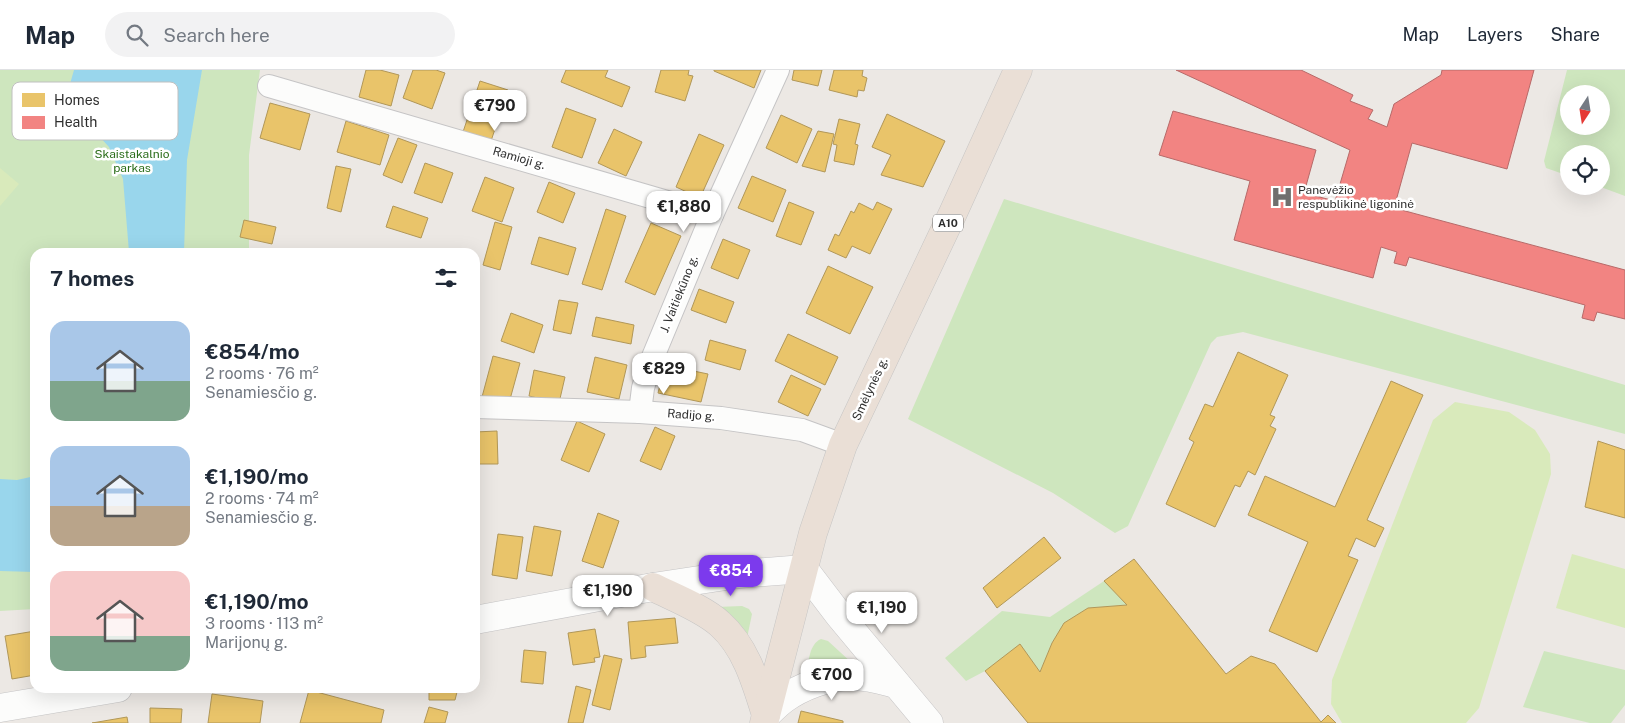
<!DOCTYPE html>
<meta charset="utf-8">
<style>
:root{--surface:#fff;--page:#f2f2f3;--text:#1f2937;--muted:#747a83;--line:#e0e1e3;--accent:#7c3aed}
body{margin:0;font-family:"Public Sans",sans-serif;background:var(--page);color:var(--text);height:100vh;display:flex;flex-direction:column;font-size:19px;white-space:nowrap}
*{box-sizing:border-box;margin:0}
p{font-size:16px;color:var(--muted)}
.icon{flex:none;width:28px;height:28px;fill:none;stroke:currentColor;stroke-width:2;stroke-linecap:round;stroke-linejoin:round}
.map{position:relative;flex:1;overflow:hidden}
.sheet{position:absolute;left:30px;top:178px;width:450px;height:445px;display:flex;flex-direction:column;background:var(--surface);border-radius:15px;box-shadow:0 5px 20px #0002}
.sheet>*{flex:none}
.needle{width:32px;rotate:192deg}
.controls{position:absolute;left:1560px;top:15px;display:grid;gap:10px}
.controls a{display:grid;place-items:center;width:50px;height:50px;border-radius:50%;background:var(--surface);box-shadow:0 5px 20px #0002;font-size:25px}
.price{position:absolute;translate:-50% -42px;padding:0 11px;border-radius:10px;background:#fff;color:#222;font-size:16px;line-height:32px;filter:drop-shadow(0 1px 2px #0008)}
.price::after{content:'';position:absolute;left:50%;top:30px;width:15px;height:11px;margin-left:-8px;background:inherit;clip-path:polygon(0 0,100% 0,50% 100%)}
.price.current{background:var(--accent);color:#fff}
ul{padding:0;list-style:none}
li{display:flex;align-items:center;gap:15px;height:125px;padding:0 20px}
li span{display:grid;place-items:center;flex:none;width:140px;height:100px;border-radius:15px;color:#555}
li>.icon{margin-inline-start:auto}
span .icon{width:60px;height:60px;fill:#fffc;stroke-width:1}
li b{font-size:21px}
h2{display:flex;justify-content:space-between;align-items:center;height:60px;padding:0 20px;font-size:21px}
header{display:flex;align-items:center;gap:30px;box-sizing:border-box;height:70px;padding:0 25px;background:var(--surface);border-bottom:1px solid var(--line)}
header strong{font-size:24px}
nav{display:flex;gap:28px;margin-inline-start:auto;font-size:18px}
.search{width:350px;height:45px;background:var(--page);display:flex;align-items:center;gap:12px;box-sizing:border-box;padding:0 18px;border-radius:28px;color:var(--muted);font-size:19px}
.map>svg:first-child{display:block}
.green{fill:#cee6be;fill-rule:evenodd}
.pitch{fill:#d9eabb}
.water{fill:#99d6ec}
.homes{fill:#e9c46a;stroke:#b19758}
.health{fill:#f28482;stroke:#b76a69}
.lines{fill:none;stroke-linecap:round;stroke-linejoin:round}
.street-casing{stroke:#c5c4c5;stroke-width:24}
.secondary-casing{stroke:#c5c4c5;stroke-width:29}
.highway-casing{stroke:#c6c5c4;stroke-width:29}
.street{stroke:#fcfcfb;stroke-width:22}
.secondary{stroke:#fcfcfb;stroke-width:28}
.highway{stroke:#eadfd6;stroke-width:28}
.labels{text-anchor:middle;stroke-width:5;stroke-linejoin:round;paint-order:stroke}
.shield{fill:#fff;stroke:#6d6d6d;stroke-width:1}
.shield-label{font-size:11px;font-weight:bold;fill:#2e2e2e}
.park-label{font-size:12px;fill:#2c6e1b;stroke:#fff}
.street-label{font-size:12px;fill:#2e2e2e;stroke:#fff}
.poi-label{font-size:12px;fill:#2e2e2e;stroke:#fff;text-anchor:start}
.key{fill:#fff;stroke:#c0c0c0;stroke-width:1}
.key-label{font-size:14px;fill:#2e2e2e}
</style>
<header>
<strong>Map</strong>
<div class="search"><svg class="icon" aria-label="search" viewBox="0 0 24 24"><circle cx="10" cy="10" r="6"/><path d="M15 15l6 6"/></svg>Search here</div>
<nav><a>Map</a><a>Layers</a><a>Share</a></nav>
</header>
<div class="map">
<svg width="1625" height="653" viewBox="0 0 1625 653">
<rect width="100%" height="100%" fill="#ece8e4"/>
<!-- green -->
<g class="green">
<path d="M0,0H260L249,85V182H35V539L0,541Z"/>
<path d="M1567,0H1625V126L1598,116H1601V84H1569V106L1546,98L1544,91ZM1569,24H1601V56H1569Z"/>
<path d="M1004,129L1625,315V364L1243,262L1217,267L1211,273L1128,456L1115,463L1053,423L908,349Z"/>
<path d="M1104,511L1127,535L1088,538L1064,553L1052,573L1040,602L1020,574L985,601L966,611L945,588L1002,541L1050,547Z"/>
<path d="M742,536L749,539L752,544L747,568L716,537Z"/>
<path d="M821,569L828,571L852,593L806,603C809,592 809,574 821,569Z"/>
<path d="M1544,581L1625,600V635L1611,653H1590L1523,637Z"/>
</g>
<!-- pitch -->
<g class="pitch">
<path d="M0,98L19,114L0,136Z"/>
<path d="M1455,332L1509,342L1535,360L1550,384L1551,404L1479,638L1466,653H1342L1331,634L1332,610L1433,350Z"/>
<path d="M1572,484L1625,499V558L1556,538Z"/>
</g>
<!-- water -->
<g class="water">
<path d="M74,0H202L187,90L184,182H129L123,109L109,77L86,52L70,14Z"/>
<path d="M35,406V502L0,501V409L17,410Z"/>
</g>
<!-- homes -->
<g class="homes">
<path d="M366,0H380L399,5L391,36L359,27Z"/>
<path d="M413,0H436L445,3L432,39L403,28Z"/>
<path d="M566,0H608L605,7L630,17L622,37L561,12Z"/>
<path d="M661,0H689L688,5L693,6L685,31L655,22Z"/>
<path d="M714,0H761L754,18L714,1Z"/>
<path d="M794,0H822L818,16L792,10Z"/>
<path d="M834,0H863L862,6L867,8L864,21L858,20L857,27L829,20Z"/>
<path d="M480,11L508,20L491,71L463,62Z"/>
<path d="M270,33L310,44L300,80L260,68Z"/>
<path d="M566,38L596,49L582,88L552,77Z"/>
<path d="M887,44L945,71L923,117L881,105L891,85L872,77Z"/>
<path d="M781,45L812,59L797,93L766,78Z"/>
<path d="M839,49L860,54L855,74L858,75L854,95L834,91L837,75L833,74Z"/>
<path d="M346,51L389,65L380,95L337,82Z"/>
<path d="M614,59L642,72L626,106L598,93Z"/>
<path d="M818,61L834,64L825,102L802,96Z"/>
<path d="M699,64L724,75L700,128L676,117Z"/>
<path d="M398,68L417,75L402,113L383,105Z"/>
<path d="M425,93L453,103L442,133L414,123Z"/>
<path d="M336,96L351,99L341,142L327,138Z"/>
<path d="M752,106L786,120L773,152L738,138Z"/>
<path d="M485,107L514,118L502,152L472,141Z"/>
<path d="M549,112L575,123L563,153L537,142Z"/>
<path d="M789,132L814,142L801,175L776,166Z"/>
<path d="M877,132L892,139L870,184L852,176L846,188L828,180L835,164L839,166L851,141L854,143L859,133L873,140Z"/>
<path d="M393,136L428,148L421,168L386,157Z"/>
<path d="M606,139L626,146L602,220L582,214Z"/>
<path d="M244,150L276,157L272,174L240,167Z"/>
<path d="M495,152L512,157L500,200L483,195Z"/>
<path d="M651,153L681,166L655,225L625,212Z"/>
<path d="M539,167L576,178L568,205L531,194Z"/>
<path d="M723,169L750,180L738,209L711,198Z"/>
<path d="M828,196L873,217L850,264L806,243Z"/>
<path d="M699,219L734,232L726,253L691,240Z"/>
<path d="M559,230L578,233L571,264L553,260Z"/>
<path d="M511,243L543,255L534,283L501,271Z"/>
<path d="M596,247L634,255L631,274L592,266Z"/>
<path d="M788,264L838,287L825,315L775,291Z"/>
<path d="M710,270L746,280L740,300L705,290Z"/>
<path d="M1238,282L1288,305L1270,345L1275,347L1270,356L1276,359L1255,405L1248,401L1240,417L1235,415L1215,457L1166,434L1194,372L1189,369L1205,334L1213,337Z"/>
<path d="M493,286L520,293L509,333L482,327Z"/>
<path d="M595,287L627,295L619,329L587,322Z"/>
<path d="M665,295L708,304L701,332L658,323Z"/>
<path d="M534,300L565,307L559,333L529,326Z"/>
<path d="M791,305L821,319L808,346L778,332Z"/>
<path d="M1391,311L1423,325L1367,450L1384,458L1375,477L1356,468L1348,486L1358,490L1317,582L1269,561L1308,472L1248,445L1265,406L1335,437Z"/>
<path d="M577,351L605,364L589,402L561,390Z"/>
<path d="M655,357L675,366L661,400L640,391Z"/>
<path d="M497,361L498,394H475V362Z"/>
<path d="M1598,371L1625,380V448L1585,437Z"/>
<path d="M598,443L619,451L603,498L582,491Z"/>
<path d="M534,456L561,461L552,506L526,501Z"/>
<path d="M498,464L523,467L517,509L492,505Z"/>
<path d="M1044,467L1061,488L997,538L983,518Z"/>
<path d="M1134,489L1226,604L1251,586L1275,594L1321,652L1328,645L1336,653H1028L985,601L1020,574L1040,602L1052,573L1064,553L1088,538L1127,535L1104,511Z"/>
<path d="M675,548L678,573L645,576L646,587L631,589L628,552Z"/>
<path d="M595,559L600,587L594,588L595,592L573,595L568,563Z"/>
<path d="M35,561V605L12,609L5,566Z"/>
<path d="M524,580L546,582L543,614L521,612Z"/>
<path d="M604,585L622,589L610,640L592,635Z"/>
<path d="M576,616L591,620L583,653H568Z"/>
<path d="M429,618H458L455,630H429Z"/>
<path d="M309,620L384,640L381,653H300Z"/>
<path d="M212,624L263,631L260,653H208Z"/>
<path d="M429,637L448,642L445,653H424Z"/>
<path d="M150,638L182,639L181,653H150Z"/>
<path d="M801,641L843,651V653H798Z"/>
<path d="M127,647L128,653H92Z"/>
</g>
<!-- health -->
<path class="health" d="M1176,0H1301L1353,25L1350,31L1373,40L1368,49L1387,57L1394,34L1441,5L1442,0H1534L1507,99L1412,73L1394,138L1625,200V249L1597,242L1594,251L1582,248L1585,235L1409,187L1406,196L1394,193L1397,182L1381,177L1373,208L1234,170L1250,111L1159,85L1173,41L1316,80L1304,123L1335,131L1350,80Z"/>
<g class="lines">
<defs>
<g id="street">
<path d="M269,16L712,145"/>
<path d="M475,337L640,342L721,348L802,360L843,375"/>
<path d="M640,342L643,318L650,294L712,145L778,0"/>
</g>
<g id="secondary">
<path d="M475,550L653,517L739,504L804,499L839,545L929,653"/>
<path d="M0,638L118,618"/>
<path d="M766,645C772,640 777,634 784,629C802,616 827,607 849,606C865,605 881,610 896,614"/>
</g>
<g id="highway">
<path d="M653,517C673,527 704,539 720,554C746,577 756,613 766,645"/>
<path d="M764,653L813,463L843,375L953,143L1018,0"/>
</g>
</defs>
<!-- street casing -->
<use href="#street" class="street-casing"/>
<!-- secondary casing -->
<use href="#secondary" class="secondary-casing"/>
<!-- highway casing -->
<use href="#highway" class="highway-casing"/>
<!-- street -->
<use href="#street" class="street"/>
<!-- secondary -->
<use href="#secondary" class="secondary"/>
<!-- highway -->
<use href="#highway" class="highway"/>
</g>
<!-- icons -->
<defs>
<symbol id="hospital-bare" viewBox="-9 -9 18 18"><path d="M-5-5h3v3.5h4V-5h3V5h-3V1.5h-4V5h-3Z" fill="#706f6e" stroke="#fff" stroke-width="2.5" paint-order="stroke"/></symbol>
</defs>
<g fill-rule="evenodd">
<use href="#hospital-bare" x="1266" y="111" width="32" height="32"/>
</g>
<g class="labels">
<!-- shield labels -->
<rect class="shield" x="933" y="144.5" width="30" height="17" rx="4"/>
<g class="shield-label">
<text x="948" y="157">A10</text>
</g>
<!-- park labels -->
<g class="park-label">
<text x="132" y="88">Skaistakalnio<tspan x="132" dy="14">parkas</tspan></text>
</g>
<!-- street labels -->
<g class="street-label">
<text transform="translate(519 88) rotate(16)" y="4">Ramioji g.</text>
<text transform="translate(679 224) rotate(-68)" y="4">J. Vaitiekūno g.</text>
<text transform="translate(870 319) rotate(-65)" y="4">Smėlynės g.</text>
<text transform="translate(691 345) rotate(4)" y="4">Radijo g.</text>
</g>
<!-- poi labels -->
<g class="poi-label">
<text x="1298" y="124">Panevėžio<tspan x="1298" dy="14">respublikinė ligoninė</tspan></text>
</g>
</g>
<!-- legend -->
<rect x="12" y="12" width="166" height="58" rx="8" class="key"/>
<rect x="22" y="23" width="23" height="14" fill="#e9c46a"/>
<rect x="22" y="46" width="23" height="13" fill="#f28482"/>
<g class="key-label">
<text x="54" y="35">Homes</text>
<text x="54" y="57">Health</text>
</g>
</svg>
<div class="controls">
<a><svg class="needle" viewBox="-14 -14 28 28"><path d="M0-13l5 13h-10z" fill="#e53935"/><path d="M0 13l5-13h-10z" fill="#747a83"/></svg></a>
<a><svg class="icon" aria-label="locate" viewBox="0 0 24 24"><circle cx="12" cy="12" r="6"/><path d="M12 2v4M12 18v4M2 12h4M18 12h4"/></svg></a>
</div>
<b class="price" style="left:495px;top:62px">€790</b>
<b class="price" style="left:684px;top:163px">€1,880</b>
<b class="price" style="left:664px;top:325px">€829</b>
<b class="price current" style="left:731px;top:527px">€854</b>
<b class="price" style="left:608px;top:547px">€1,190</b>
<b class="price" style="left:882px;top:564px">€1,190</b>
<b class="price" style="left:832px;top:631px">€700</b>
<section class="sheet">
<h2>7 homes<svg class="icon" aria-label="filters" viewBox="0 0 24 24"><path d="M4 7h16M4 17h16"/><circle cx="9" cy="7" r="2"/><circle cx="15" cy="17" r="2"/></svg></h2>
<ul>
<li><span style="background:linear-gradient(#a9c7e8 60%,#7fa58c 0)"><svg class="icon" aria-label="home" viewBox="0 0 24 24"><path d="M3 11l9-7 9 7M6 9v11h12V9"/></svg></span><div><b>€854/mo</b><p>2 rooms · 76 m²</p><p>Senamiesčio g.</p></div></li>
<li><span style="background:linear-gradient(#a9c7e8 60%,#b9a48a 0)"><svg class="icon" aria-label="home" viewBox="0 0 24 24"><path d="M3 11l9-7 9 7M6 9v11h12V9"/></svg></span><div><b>€1,190/mo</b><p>2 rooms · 74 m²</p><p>Senamiesčio g.</p></div></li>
<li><span style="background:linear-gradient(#f6c9c9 65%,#7fa58c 0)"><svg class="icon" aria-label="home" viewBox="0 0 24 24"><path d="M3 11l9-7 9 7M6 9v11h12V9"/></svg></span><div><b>€1,190/mo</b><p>3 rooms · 113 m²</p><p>Marijonų g.</p></div></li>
</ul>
</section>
</div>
